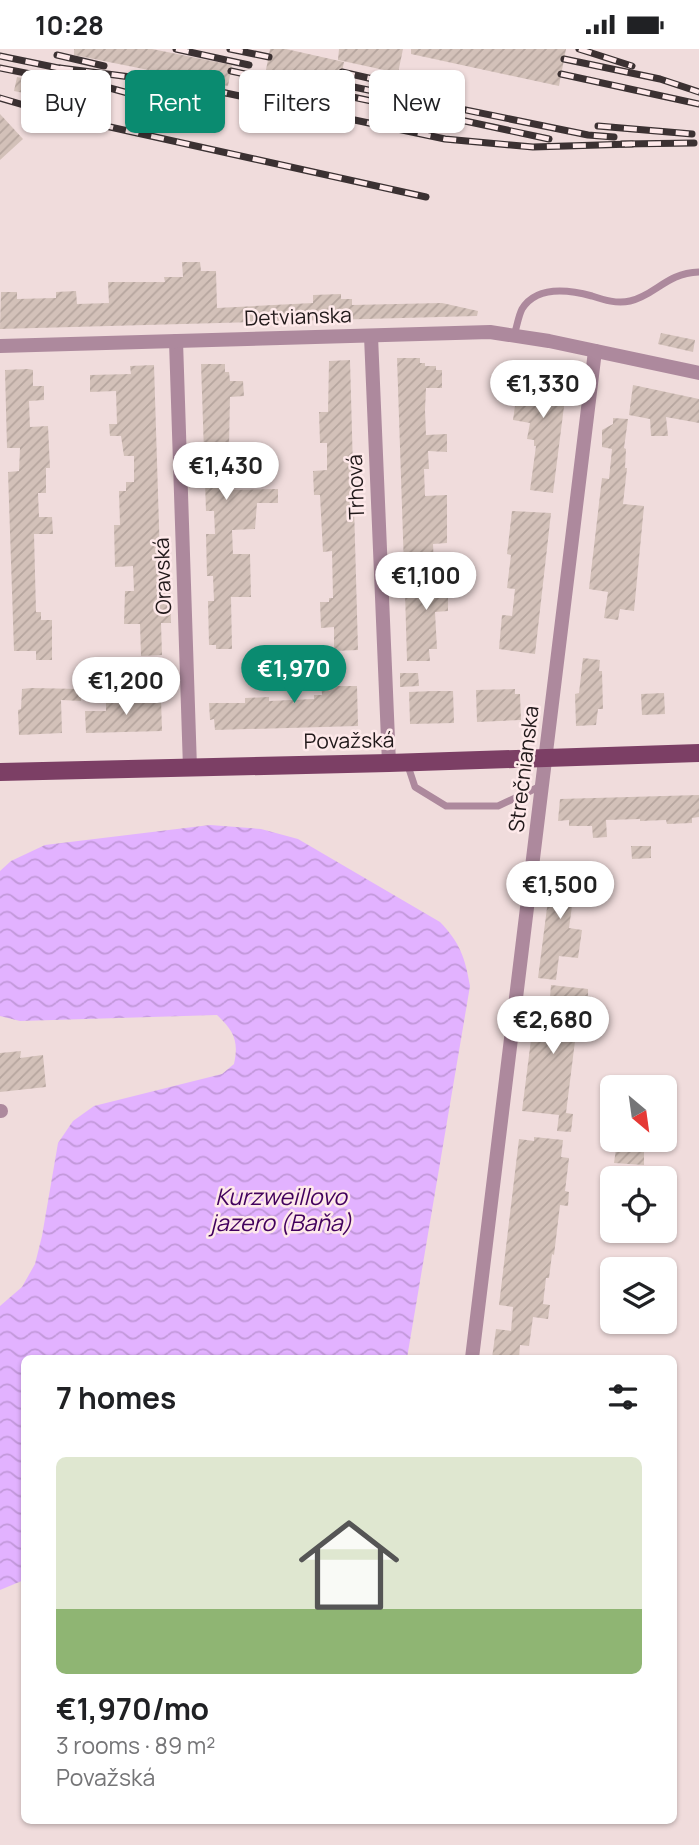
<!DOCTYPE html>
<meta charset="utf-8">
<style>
:root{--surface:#fff;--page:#f2f2f2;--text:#202124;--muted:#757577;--line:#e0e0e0;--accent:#0a8b70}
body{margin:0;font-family:Manrope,sans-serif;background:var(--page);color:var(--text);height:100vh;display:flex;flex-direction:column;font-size:26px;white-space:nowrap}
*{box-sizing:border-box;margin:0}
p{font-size:23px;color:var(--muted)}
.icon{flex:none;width:38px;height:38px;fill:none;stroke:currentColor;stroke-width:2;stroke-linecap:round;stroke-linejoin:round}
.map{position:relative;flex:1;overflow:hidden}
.details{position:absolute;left:21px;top:1306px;width:656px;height:469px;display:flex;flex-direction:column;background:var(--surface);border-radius:10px;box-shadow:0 2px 5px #0004}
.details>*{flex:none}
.banner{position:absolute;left:21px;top:21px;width:658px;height:63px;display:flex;gap:14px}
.needle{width:46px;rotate:151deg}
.buttons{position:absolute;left:600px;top:1026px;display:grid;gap:14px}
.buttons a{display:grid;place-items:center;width:77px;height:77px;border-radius:10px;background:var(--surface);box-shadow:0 2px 5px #0004;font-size:35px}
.price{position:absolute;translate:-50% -60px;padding:0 16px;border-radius:24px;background:#fff;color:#222;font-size:23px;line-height:46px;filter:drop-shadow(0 2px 4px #0008)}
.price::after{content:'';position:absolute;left:50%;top:42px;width:21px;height:16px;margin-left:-10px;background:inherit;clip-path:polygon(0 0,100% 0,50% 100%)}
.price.selected{background:var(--accent);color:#fff}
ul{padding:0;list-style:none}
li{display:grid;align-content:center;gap:14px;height:371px;padding:0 35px}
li+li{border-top:2px solid var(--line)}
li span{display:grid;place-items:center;height:217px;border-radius:10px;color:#555}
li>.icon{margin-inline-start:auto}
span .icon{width:126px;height:126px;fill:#fffc;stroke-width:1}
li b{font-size:30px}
h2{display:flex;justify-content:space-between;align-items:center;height:84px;padding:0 35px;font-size:30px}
.chip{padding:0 24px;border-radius:10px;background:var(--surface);box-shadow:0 2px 5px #0004;font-size:24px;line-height:63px}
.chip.selected{background:var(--accent);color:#fff}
.status{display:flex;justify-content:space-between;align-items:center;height:49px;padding:0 35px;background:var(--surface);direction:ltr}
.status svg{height:19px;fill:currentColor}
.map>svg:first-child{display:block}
.water{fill:url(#water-waves)}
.building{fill:url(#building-hatch)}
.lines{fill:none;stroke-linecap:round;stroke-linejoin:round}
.lane{stroke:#ad899d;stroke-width:7}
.street{stroke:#ad899d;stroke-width:14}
.primary{stroke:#7c3f65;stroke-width:18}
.rail-casing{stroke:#3b3132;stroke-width:7}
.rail{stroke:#fee9ea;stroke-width:4.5;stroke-dasharray:13;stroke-linecap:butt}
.labels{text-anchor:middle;stroke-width:5;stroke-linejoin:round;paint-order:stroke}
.street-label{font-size:21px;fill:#21191a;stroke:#fee9ea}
.water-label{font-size:23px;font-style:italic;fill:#42005d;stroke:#fee9ea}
</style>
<div class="status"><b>10:28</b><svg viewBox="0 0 49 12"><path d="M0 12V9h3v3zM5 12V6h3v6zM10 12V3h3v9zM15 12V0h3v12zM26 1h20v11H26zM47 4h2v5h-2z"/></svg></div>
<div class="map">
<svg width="699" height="1796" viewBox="0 0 699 1796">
<defs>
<pattern id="water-waves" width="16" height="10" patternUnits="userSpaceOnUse" patternTransform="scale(1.75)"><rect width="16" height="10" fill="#e2b2ff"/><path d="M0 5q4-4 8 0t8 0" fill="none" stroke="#c298da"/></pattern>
<pattern id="building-hatch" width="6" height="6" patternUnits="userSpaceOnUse" patternTransform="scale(1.75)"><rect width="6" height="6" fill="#d3c1b9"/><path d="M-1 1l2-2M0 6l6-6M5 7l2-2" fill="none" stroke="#b5a59e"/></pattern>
</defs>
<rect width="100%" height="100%" fill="#f0dcdc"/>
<!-- water -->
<path class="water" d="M210,776L261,780L298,790L440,873C460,894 465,908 470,937L407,1309H24C24,1338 21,1368 24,1396V1531L0,1541V1257L22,1238L35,1215L42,1187L58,1094L73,1072L94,1057L222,1025L234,1015C239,992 234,982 217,966L20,972L0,967V822L11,812L45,796Z"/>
<!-- building -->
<g class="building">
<path d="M74,0H152L232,16L228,37L74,6Z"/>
<path d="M270,0H286L344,13L338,42L265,26Z"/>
<path d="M339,0H403L398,24L338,11Z"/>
<path d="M411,0H566L559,37L411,5Z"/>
<path d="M17,28L65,38L62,52L14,42Z"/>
<path d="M0,65L23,90L0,111Z"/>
<path d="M182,213H200L201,222H216L217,259L313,254V246L341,245V250H352V256L442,254L478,262L477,267L0,280L1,243H17V250L56,249V243L76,242L77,255L109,254L108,233H165L164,228H183Z"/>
<path d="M661,284L695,291L693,303L658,295Z"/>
<path d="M397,309H420V314H425V317H436V321H442V339H426L425,361L426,386L447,385V403L428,402L429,420H424L425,447L447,446V494L433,495L434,517L404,518Z"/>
<path d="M350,311L358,601L334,602V578L321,579L320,553H329V549H333L332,502L323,503L320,446H314L313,422L327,421V394H320L319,363H328L329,312Z"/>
<path d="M201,315H225V323H229L230,332H243L244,347L230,348L229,397L257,396L258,414L229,415V441L278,440V454H257L255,480L232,481L233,505H250L251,548H231L232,600H216V596H209L208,552H214L213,527H207L206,485H215L214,462H206Z"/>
<path d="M546,315L569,318L553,444L530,441L536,397H534V391L527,390L530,374L513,371L516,350L519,351L523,322L544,324Z"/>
<path d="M154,316L161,541H170L171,574H161L162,606L141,607L140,575H124L125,542H134L133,517L115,518L114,476H120L119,442H126V433H134V407H124L121,387H110L109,375H117L116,342L90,343V326L131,325L130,317Z"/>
<path d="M28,320L33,321V337H44V351L29,352L30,378L48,377L50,419H46V444H38L39,468H52L53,485H34L36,563H41V571H52V611H36V602H14L8,423L19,422L20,399H7L5,321Z"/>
<path d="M633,336L699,350V374L666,368L668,387H651L650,370L629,366Z"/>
<path d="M613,369L628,370L624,399L626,400L625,419H627L623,455L644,457L634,562L620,560L618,571L604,569L608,543L589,540L602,429L609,430L612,400L602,398V381L613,375Z"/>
<path d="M512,462L551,464L535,605L499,600L502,566L512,567L515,540L507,539L511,506L507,505Z"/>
<path d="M451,517V536H448V562L435,563L437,600H429L430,612H407L405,543L424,542L423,518Z"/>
<path d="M333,604L335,637H357L358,677L215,681L214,670L210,671L209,654H245V649L269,648V652L314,650V646H322L320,622H301V605Z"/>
<path d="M583,609L600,611L599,622H602L603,660H598L596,676L576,677L575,645L579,644Z"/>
<path d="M400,624H418L419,637L400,638Z"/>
<path d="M31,639L81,640V652L61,651L62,684L19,686L18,661L21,660L22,640Z"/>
<path d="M515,640V645H520L521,671L477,673L476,641Z"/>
<path d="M433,642H453L454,674L410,675L409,643Z"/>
<path d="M664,644L665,665L642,666L641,645Z"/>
<path d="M161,650L162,682L86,684L85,662H106V653Z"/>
<path d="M699,746V768L692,769V774L667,775L666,771L640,772V770L606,771L607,788L593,789L592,777H569V771L558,772L560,750Z"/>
<path d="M631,797H651V809L632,810Z"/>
<path d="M553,812L569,814L568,822L580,823L578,842H574L569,879L582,881L578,909L559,907L556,931L538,929Z"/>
<path d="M551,936L588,940V947H591L590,962L565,959L562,990L575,992L566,1064L573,1065L571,1083L557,1082L559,1066L522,1062L535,959L549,961Z"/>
<path d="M21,1002L20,1009L43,1006L46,1038L0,1043V1004Z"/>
<path d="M534,1088L563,1091L561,1108L569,1109L565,1142L569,1143L568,1157L560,1156L554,1206L552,1205L549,1229H546L543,1255L550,1256L548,1270L533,1268L529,1297L520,1296L519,1309H492L496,1280L511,1282L513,1258L499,1256L519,1090L534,1092Z"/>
<path d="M632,1090H644V1116L614,1114L616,1100L632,1101Z"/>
</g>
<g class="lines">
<!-- lane -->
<g class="lane">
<path d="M514,286C517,278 518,268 522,260C537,236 570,241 592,247C604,251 617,255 630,252C656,246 666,224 699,223"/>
<path d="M407,714L415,738L446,757H498L543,736"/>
</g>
<!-- street -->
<g class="street">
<path d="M371,287L389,714"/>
<path d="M176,292L190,719"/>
<path d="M0,297L490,283L549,292L699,324"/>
<path d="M0,1062H1"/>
<path d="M472,1309L595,302"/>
</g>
<!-- primary -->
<path class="primary" d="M0,723L389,714L699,704"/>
<defs>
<g id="rail">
<path d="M176,0L249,16"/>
<path d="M230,0L269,8"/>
<path d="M579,0L632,17"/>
<path d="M57,6L104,17"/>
<path d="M0,7L68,21"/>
<path d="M564,10L660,30L699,43"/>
<path d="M0,19L76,34"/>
<path d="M60,19L178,34L445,90L533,98L632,95"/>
<path d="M231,22L549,90"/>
<path d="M342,23L430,43"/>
<path d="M561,25L699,55"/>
<path d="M66,27L128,44"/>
<path d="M339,35L588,86L614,88"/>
<path d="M157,40L215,53"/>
<path d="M0,49L65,68L426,148"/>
<path d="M598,77L692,85"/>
<path d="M622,95L694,94"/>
</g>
</defs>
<!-- rail casing -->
<use href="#rail" class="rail-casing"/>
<!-- rail -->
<use href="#rail" class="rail"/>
</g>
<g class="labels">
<!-- street labels -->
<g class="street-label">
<text transform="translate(298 268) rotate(-2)" y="7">Detvianska</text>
<text transform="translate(356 438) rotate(-92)" y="7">Trhová</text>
<text transform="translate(163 527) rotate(-92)" y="7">Oravská</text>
<text transform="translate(349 692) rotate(-1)" y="7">Považská</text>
<text transform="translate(524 720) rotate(-83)" y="7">Strečnianska</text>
</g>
<!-- water labels -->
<g class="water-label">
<text x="281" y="1156">Kurzweillovo<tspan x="281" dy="26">jazero (Baňa)</tspan></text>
</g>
</g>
</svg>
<div class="buttons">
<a><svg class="needle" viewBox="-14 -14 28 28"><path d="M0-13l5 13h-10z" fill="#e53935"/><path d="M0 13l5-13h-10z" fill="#757577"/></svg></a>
<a><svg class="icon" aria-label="locate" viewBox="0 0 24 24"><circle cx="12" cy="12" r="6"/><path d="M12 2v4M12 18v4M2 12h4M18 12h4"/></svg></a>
<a><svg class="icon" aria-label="layers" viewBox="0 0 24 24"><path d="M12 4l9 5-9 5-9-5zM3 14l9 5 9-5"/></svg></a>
</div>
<b class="price" style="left:543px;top:371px">€1,330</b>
<b class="price" style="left:226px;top:453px">€1,430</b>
<b class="price" style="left:426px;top:563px">€1,100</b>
<b class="price selected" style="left:294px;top:656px">€1,970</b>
<b class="price" style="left:126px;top:668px">€1,200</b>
<b class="price" style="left:560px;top:872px">€1,500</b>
<b class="price" style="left:553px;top:1007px">€2,680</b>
<div class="banner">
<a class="chip">Buy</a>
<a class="chip selected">Rent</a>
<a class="chip">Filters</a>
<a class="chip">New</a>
</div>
<section class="details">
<h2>7 homes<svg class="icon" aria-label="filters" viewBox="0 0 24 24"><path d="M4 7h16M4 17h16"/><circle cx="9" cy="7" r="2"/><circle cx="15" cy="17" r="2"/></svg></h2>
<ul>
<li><span style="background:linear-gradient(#dfe7d0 70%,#8fb573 0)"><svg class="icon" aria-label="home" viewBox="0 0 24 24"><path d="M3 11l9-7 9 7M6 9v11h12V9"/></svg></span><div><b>€1,970/mo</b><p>3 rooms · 89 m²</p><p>Považská</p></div></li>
</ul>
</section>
</div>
